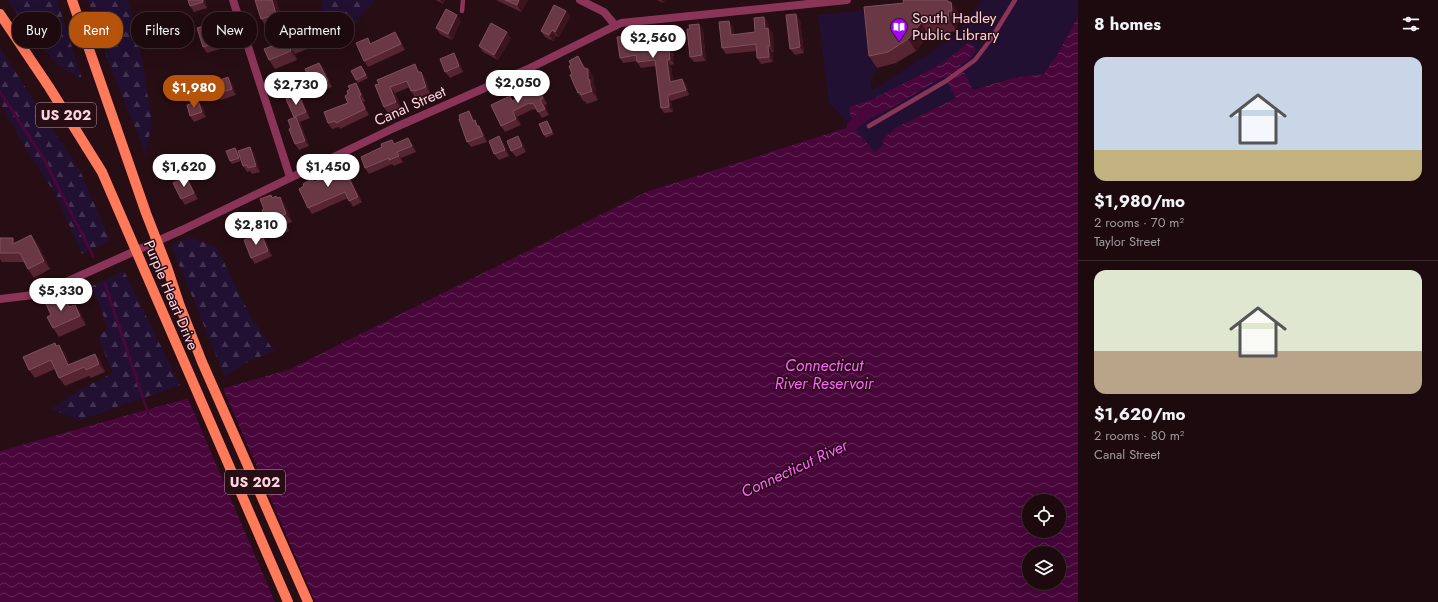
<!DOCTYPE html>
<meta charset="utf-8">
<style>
:root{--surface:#1d0a0f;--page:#251318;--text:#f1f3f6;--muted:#a09a9e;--line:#3b2b2f;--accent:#b45309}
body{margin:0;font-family:Jost,sans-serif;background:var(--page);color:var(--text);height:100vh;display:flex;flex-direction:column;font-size:15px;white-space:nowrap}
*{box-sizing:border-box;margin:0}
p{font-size:13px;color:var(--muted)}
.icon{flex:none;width:22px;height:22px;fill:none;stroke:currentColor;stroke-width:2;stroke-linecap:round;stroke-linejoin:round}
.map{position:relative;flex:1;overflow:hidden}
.panel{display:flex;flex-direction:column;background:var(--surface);width:360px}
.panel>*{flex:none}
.banner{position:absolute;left:12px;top:12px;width:380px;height:36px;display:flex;gap:8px}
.buttons{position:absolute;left:1022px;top:494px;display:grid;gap:8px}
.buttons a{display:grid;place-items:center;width:44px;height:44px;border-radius:50%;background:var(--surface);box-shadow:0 4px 16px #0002,0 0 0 1px var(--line);font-size:20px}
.price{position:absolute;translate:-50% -34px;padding:0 9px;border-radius:14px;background:#fff;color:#222;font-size:13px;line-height:26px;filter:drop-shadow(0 1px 2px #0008)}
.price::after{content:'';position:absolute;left:50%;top:24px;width:12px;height:9px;margin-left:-6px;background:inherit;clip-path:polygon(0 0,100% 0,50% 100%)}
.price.on{background:var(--accent);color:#fff}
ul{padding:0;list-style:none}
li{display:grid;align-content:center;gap:8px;height:212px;padding:0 16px}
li+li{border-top:1px solid var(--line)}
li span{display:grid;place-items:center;height:124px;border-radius:12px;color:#555}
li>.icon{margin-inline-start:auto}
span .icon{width:72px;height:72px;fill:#fffc;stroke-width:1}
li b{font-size:17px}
h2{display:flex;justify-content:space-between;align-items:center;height:48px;padding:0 16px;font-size:17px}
.pill{padding:0 14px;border-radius:16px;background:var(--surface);box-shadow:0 4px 16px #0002,0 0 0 1px var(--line);font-size:14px;line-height:36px}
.pill.on{background:var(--accent);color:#fff}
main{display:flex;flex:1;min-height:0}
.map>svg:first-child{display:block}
.forest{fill:url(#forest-firs)}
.park{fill:#221032}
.water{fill:url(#water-waves);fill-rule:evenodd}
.pier{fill:#270d14}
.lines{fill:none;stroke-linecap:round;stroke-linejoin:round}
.stream{stroke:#48063b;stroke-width:3}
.canal{stroke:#48063b;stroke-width:11}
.service{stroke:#8a3457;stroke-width:4.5}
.minor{stroke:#8a3457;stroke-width:8}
.tertiary{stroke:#8a3457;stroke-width:8}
.primary{stroke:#ff795b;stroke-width:10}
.wall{fill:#572531}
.shaded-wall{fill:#3c141e}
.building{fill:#693844;stroke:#80505d}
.labels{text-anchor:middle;stroke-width:3;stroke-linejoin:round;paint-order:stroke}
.shield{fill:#270d14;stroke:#be98a4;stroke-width:1}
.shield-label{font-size:14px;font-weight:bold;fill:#ffd4e2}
.poi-label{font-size:15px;fill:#ffd4e2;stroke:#270d14;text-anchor:start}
.street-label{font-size:15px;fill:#ffd4e2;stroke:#270d14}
.water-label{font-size:16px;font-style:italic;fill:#ff62fc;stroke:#270d14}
</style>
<main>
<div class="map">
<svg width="1078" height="602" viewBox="0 0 1078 602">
<defs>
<pattern id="forest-firs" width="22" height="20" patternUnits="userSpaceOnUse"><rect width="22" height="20" fill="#221032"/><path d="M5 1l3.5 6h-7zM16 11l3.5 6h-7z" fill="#43324f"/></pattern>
<pattern id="water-waves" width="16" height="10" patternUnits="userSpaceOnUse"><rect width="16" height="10" fill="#48063b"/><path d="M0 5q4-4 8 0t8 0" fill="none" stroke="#632957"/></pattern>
</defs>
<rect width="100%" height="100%" fill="#270d14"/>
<!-- forest -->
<g class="forest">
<path d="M7,0H57L82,79L56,64Z"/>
<path d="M88,0H128L140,50L152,121L146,154L108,61Z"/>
<path d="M322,0H375L349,31L321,15Z"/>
<path d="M0,48L81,173L110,241L82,254L56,195L27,150L0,103Z"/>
<path d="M188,237L216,246L251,317L274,351L249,361L225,377L171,245Z"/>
<path d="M124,271L180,385L80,420L51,409L81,389L113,373L98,337L108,328L92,286Z"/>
</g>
<!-- park -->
<path class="park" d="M981,0H1078V16L1055,59L1052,61L1044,74L1012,78L975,89L895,128L881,141L884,144L875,152L829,103L818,15L861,10L872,18L877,68L871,81V91L946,42L960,29Z"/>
<!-- water -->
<path class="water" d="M1078,16V602H0V451L288,370L646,192L852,126L875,152L884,144L881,141L895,128L956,98L945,78L943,77L889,109L858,124L851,117L849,107L871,100L943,63L969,42L976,49L975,52L965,63L963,62L960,65L973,90L1012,78L1044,74L1052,61L1055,59ZM1029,501H1059V531H1029ZM1029,553H1059V583H1029Z"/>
<!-- pier -->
<path class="pier" d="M222,386L315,602H275L187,396Z"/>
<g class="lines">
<!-- stream -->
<g class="stream">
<path d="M0,92L44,159L93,256"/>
<path d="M105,284L148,413"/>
</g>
<!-- canal -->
<path class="canal" d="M852,126L868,113"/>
<!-- service -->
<g class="service">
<path d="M462,11L463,0"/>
<path d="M869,126L946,81L975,60L991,39L1015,0"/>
</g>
<!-- minor -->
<g class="minor">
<path d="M233,0L290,177"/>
<path d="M580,0L604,12L615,25"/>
</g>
<!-- tertiary -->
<path class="tertiary" d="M0,299L33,295L55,287L182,230L396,127L528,69L621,23L847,0"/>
<!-- primary -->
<g class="primary">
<path d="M72,0L146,213L167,267L180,306L202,362L308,602"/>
<path d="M0,14L49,87L102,172L288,602"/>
</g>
</g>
<!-- wall -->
<g class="wall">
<path d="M205,0L207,8L194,12L190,6Z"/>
<path d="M255,0H276L284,24L268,29L261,19Z"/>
<path d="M436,0H445L443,4Z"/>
<path d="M496,0H528L521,12Z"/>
<path d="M657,0H665L663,3Z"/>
<path d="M903,0H948L949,2H951L959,14L960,22L956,23L957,31L929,35L916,51L896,63L877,68L869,56L904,3Z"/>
<path d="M566,11L570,17L559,37L556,36L553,41L545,37L541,31Z"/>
<path d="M764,17L768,23L769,29L773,34L774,52H772L773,62L761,64L757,58V51L726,54L722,48L729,21L733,27L734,35L755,32Z"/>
<path d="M800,20L804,53L795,55L790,49Z"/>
<path d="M461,21L452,40L440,34L436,28Z"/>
<path d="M210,24L214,30L220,49L207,53L203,47Z"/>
<path d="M699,24L703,30L706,61L694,62L690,57V29Z"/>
<path d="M301,27L307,36L312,47L295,54L297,60L275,69L269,60L280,43Z"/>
<path d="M670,36L674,56H673L674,64L671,65L673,81L682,79L686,84L689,95L671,101L673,112L664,113L661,108L656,66L641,68L637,62V61L623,63L620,58Z"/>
<path d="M399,38L405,50L368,67L364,61L371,43Z"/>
<path d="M511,38L498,60L483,52L479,46Z"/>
<path d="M458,59L463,72L450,78L445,72Z"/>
<path d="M319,63L324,69L332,87L318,93L314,88Z"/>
<path d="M584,65L586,69H588L594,78V86L596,89V94L598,100L587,104L585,101L584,102L578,93Z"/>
<path d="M361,66L368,78L358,83L356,80Z"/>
<path d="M419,70L420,72L425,77L430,93L420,97L418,96L415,97L411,91L410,87L395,93L401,108L388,113L384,107L375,85Z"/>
<path d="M221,80L232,83L236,95L221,100L219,98L209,101L205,95Z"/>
<path d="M539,87L547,104L545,105L549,115L542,118L536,109L534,110L533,109L517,117L521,125L505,132L501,126L513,100L527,94Z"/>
<path d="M360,89L365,101L363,102L369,115L340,129L339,127L332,129L328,123L348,103V94Z"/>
<path d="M286,99L302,100L310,118L300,122L309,146L299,150L295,144L291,128L294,117Z"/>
<path d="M198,101L203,107L206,117L194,122L190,116Z"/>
<path d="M469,111L473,117L474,120L483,132L487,142L471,147L467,142L460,119Z"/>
<path d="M549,124L554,134L546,138L544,135Z"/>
<path d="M503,142L509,156L499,160L494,154Z"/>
<path d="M522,142L526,152L516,157L511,151Z"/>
<path d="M395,144H412L416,152L401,158L403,162L394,166L392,164L369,174L365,168Z"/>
<path d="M250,147L254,153L260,172L252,174L250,171L247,172L243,166Z"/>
<path d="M235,148L238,151L241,161L232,164L230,161Z"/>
<path d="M341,166L343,169L344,168L348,174L362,202L353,207L348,198L312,214L308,208L314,182L332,175Z"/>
<path d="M186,177L190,183L198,199L185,205L181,199Z"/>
<path d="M273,198H278L286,206L292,222L286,224L289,231L275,236L269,227L264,209Z"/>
<path d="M261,233L265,239L272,256L255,264L251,258Z"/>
<path d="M0,238L16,243L38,244L50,269L34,278L28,269L24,262H2L0,259Z"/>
<path d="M64,296L71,306L75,305L81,314L86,325L59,337L53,328L51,315Z"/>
<path d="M55,343L56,346L65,353L70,365L95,354L101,362L105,372L91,378L89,376L65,386L59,378L55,369L35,378L29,370Z"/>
</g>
<!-- shaded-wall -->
<g class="shaded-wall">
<path d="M203,0H205L207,8L203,2Z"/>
<path d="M272,0H276L284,24L276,14Z"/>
<path d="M440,0H445L443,4Z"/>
<path d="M519,0H528L521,12L517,5Z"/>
<path d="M661,0H665L663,3Z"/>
<path d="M947,0L952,6L951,2L959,14L960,22L952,11L948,2Z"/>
<path d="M566,11L570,17L559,37L555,32Z"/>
<path d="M948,11L956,23L957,31L949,20Z"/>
<path d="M796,14L800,20L804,53L800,47Z"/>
<path d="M457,15L461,21L452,40L448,34Z"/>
<path d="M764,17L768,23L769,29L773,34L774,52L770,46L765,29Z"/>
<path d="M729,21L733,27L735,41L731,35Z"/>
<path d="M921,23L929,35L916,51L908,39Z"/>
<path d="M210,24L214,30L220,49L216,43Z"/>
<path d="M699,24L703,30L706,61L702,55Z"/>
<path d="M301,27L307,36L312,47L306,39Z"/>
<path d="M552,30L556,36L553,41L549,35Z"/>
<path d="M667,30L670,36L674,56L670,51Z"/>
<path d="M395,32L399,38L405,50L401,44Z"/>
<path d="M507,32L511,38L498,60L494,55Z"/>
<path d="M289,45L295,54L297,60L291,51Z"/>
<path d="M768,46L772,52L773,62L769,57Z"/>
<path d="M669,51L673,56L674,64L670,59Z"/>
<path d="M454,53L458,59L463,72L459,66Z"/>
<path d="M578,56L584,65L588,72V69L594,78V86L596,89V94L598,100L592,91L584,68Z"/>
<path d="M667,60L671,65L674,87L670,82Z"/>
<path d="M319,63L324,69L332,87L328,81Z"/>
<path d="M415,64L419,70L423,78L418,72Z"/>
<path d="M421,72L425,77L430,93L426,87Z"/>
<path d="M228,77L232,83L236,95L232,89Z"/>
<path d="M682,79L686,84L689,95L686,90Z"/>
<path d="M535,81L539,87L547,104L543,98Z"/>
<path d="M356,83L360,89L365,101L361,95Z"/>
<path d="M390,87L395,93L401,108L396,102Z"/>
<path d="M298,94L302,100L310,118L306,112Z"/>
<path d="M668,95L671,101L673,112L669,107Z"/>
<path d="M359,96L363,102L369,115L365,109Z"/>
<path d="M540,99L545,105L549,115L545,109Z"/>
<path d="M198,101L203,107L206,117L202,112Z"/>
<path d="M469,111L473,117L477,126L475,120L479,126L481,132L473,121Z"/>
<path d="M513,111L517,117L521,125L516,119Z"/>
<path d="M296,117L300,123L309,146L305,141Z"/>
<path d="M547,121L549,124L554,134L552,132Z"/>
<path d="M479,126L483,132L487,142L483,136Z"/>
<path d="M499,136L503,142L509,156L505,150Z"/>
<path d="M518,136L522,142L526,152L522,146Z"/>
<path d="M408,138L412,144L416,152L412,146Z"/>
<path d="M250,147L254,153L260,172L256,166Z"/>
<path d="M235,148L238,151L241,161L239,158Z"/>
<path d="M397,152L401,158L403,162L399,156Z"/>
<path d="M344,168L348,174L362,202L358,197Z"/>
<path d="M186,177L190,183L198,199L194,193Z"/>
<path d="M280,197L286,206L292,222L286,214Z"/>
<path d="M280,216L286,224L289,231L283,222Z"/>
<path d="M261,233L265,239L272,256L268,251Z"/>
<path d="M31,235L38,244L50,269L44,261Z"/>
<path d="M13,238L19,247L13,244Z"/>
<path d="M64,296L70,305L75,316L69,307Z"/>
<path d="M75,305L81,314L86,325L80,316Z"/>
<path d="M59,345L65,353L74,374L68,365Z"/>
<path d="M95,354L101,362L105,372L99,364Z"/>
</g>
<!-- building -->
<g class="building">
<path d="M188,0H203V2L190,6Z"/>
<path d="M255,0H272L276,14L261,19Z"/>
<path d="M505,0H519L517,5Z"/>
<path d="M903,0H947L948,2H951L952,11H948L949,20L921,23L908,39L888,52L869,56L864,7L904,3Z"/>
<path d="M554,5L566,11L555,32L552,30L549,35L541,31Z"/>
<path d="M446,9L457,15L448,34L436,28Z"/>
<path d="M796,14L800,47L790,49L786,15Z"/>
<path d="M764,17L765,29L768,28L770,46H768L769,57L757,58L756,44L722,48L719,22L729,21L731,35L755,32L754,18Z"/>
<path d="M491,23L507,32L494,55L479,46Z"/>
<path d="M210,24L216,43L203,47L197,28Z"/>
<path d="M699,24L702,55L690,57L687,29H690L689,25Z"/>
<path d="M301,27L306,39L289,45L291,51L269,60L264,49L280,43L278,36Z"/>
<path d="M667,30L670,51H669L670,59L667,60L670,82L682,79L686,90L668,95L669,107L661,108L655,60L637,62L636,55L620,58L617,37L647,34Z"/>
<path d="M395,32L401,44L364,61L356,43L368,38L370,44Z"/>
<path d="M454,53L459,66L445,72L440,59Z"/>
<path d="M578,56L584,68L588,69V79L590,80V85L592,91L581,95L580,92L578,93L570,75L572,74L569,66L571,65L569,61Z"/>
<path d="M319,63L328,81L314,88L305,69Z"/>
<path d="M415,64L418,72H421L426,87L415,91V90L411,91L407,81L390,87L396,102L384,107L375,85L379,84L377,80Z"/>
<path d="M361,66L366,75L356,80L351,71Z"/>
<path d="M219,77L220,80L228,77L232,89L216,94V92L205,95L202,86L213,83L212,80Z"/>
<path d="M535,81L543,98L540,99L545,109L538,112L533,103L530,104L529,103L513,111L516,119L501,126L491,105L510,96L512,101L527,94L525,86Z"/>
<path d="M356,83L361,95L359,96L365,109L336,123L335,121L328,123L324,112L348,103L345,96L348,94L347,91L350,89L348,86Z"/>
<path d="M298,94L306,112L294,117L286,99Z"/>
<path d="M198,101L202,112L190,116L187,105Z"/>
<path d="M469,111L473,121L475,120L477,126H479L483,136L467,142L459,119H460L459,115Z"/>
<path d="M296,117L305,141L295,144L289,129L291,128L288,120Z"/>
<path d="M547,121L552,132L544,135L539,124Z"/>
<path d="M499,136L505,150L494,154L489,141Z"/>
<path d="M518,136L522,146L511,151L507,141Z"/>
<path d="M408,138L412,146L397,152L399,156L389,160V158L365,168L361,157L382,147L381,144L392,140L394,144Z"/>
<path d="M250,147L256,166L248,168L247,165L243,166L238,151Z"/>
<path d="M235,148L239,158L230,161L226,151Z"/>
<path d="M341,166L342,169L344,168L358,197L349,201L345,192L308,208L299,189L304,186L303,184L312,179L314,182L332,175L330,171Z"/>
<path d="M186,177L194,193L181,199L173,183Z"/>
<path d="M271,195L272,198L276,196L277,198L280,197L286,214L280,216L283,222L269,227L262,210L264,209L260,199Z"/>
<path d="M261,233L268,251L251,258L244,240Z"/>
<path d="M31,235L44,261L28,269L20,253H0V238H13V244Z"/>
<path d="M64,296L69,307L75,305L80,316L53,328L47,317L51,315L46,304Z"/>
<path d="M55,343L56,346L59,345L68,365L95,354L99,364L86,370L84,367L59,378L51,360L29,370L23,357Z"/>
</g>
<!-- icons -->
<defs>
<symbol id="library-pin" viewBox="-11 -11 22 30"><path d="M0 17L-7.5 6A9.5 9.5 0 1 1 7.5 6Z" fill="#a700ff" stroke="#270d14"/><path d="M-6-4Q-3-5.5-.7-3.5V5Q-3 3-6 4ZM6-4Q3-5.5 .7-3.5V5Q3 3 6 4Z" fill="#fff"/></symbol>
</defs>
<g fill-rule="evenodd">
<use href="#library-pin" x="889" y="17" width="20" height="27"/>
</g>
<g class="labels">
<!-- shield labels -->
<g class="shield">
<rect x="36" y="103" width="60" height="24" rx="3"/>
<rect x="225" y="470" width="60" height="24" rx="3"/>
</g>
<g class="shield-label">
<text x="66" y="120">US 202</text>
<text x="255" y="487">US 202</text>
</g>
<!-- poi labels -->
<g class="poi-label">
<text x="912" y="23">South Hadley<tspan x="912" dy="17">Public Library</tspan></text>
</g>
<!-- street labels -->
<g class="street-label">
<text transform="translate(410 106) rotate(-24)" y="5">Canal Street</text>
<text transform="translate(171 295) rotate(67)" y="5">Purple Heart Drive</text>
</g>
<!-- water labels -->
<g class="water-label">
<text x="824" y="371">Connecticut<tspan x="824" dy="18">River Reservoir</tspan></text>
<text transform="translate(794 468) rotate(-25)" y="6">Connecticut River</text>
</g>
</g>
</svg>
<div class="buttons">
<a><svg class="icon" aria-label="locate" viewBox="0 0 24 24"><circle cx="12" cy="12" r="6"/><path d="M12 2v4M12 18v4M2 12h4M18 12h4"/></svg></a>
<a><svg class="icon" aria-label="layers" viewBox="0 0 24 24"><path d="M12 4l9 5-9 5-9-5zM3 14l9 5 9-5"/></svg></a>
</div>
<b class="price" style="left:653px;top:59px">$2,560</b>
<b class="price" style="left:518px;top:104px">$2,050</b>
<b class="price" style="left:296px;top:106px">$2,730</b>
<b class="price on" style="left:194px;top:109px">$1,980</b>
<b class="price" style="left:184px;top:188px">$1,620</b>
<b class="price" style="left:328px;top:188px">$1,450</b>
<b class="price" style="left:256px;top:246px">$2,810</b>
<b class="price" style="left:61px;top:312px">$5,330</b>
<div class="banner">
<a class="pill">Buy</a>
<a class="pill on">Rent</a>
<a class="pill">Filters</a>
<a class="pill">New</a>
<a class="pill">Apartment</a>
</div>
</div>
<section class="panel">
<h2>8 homes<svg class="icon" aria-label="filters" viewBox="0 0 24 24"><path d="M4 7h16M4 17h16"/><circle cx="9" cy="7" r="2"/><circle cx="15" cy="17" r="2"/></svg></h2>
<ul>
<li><span style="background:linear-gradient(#c9d6e8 75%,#c2b280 0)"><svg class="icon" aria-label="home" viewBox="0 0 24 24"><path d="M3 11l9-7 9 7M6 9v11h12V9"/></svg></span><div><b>$1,980/mo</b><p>2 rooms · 70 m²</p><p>Taylor Street</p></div></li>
<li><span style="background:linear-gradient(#dfe7d0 65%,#b9a48a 0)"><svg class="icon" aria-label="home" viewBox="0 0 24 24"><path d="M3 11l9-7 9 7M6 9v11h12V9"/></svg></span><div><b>$1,620/mo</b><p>2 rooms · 80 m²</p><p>Canal Street</p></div></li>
</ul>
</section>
</main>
